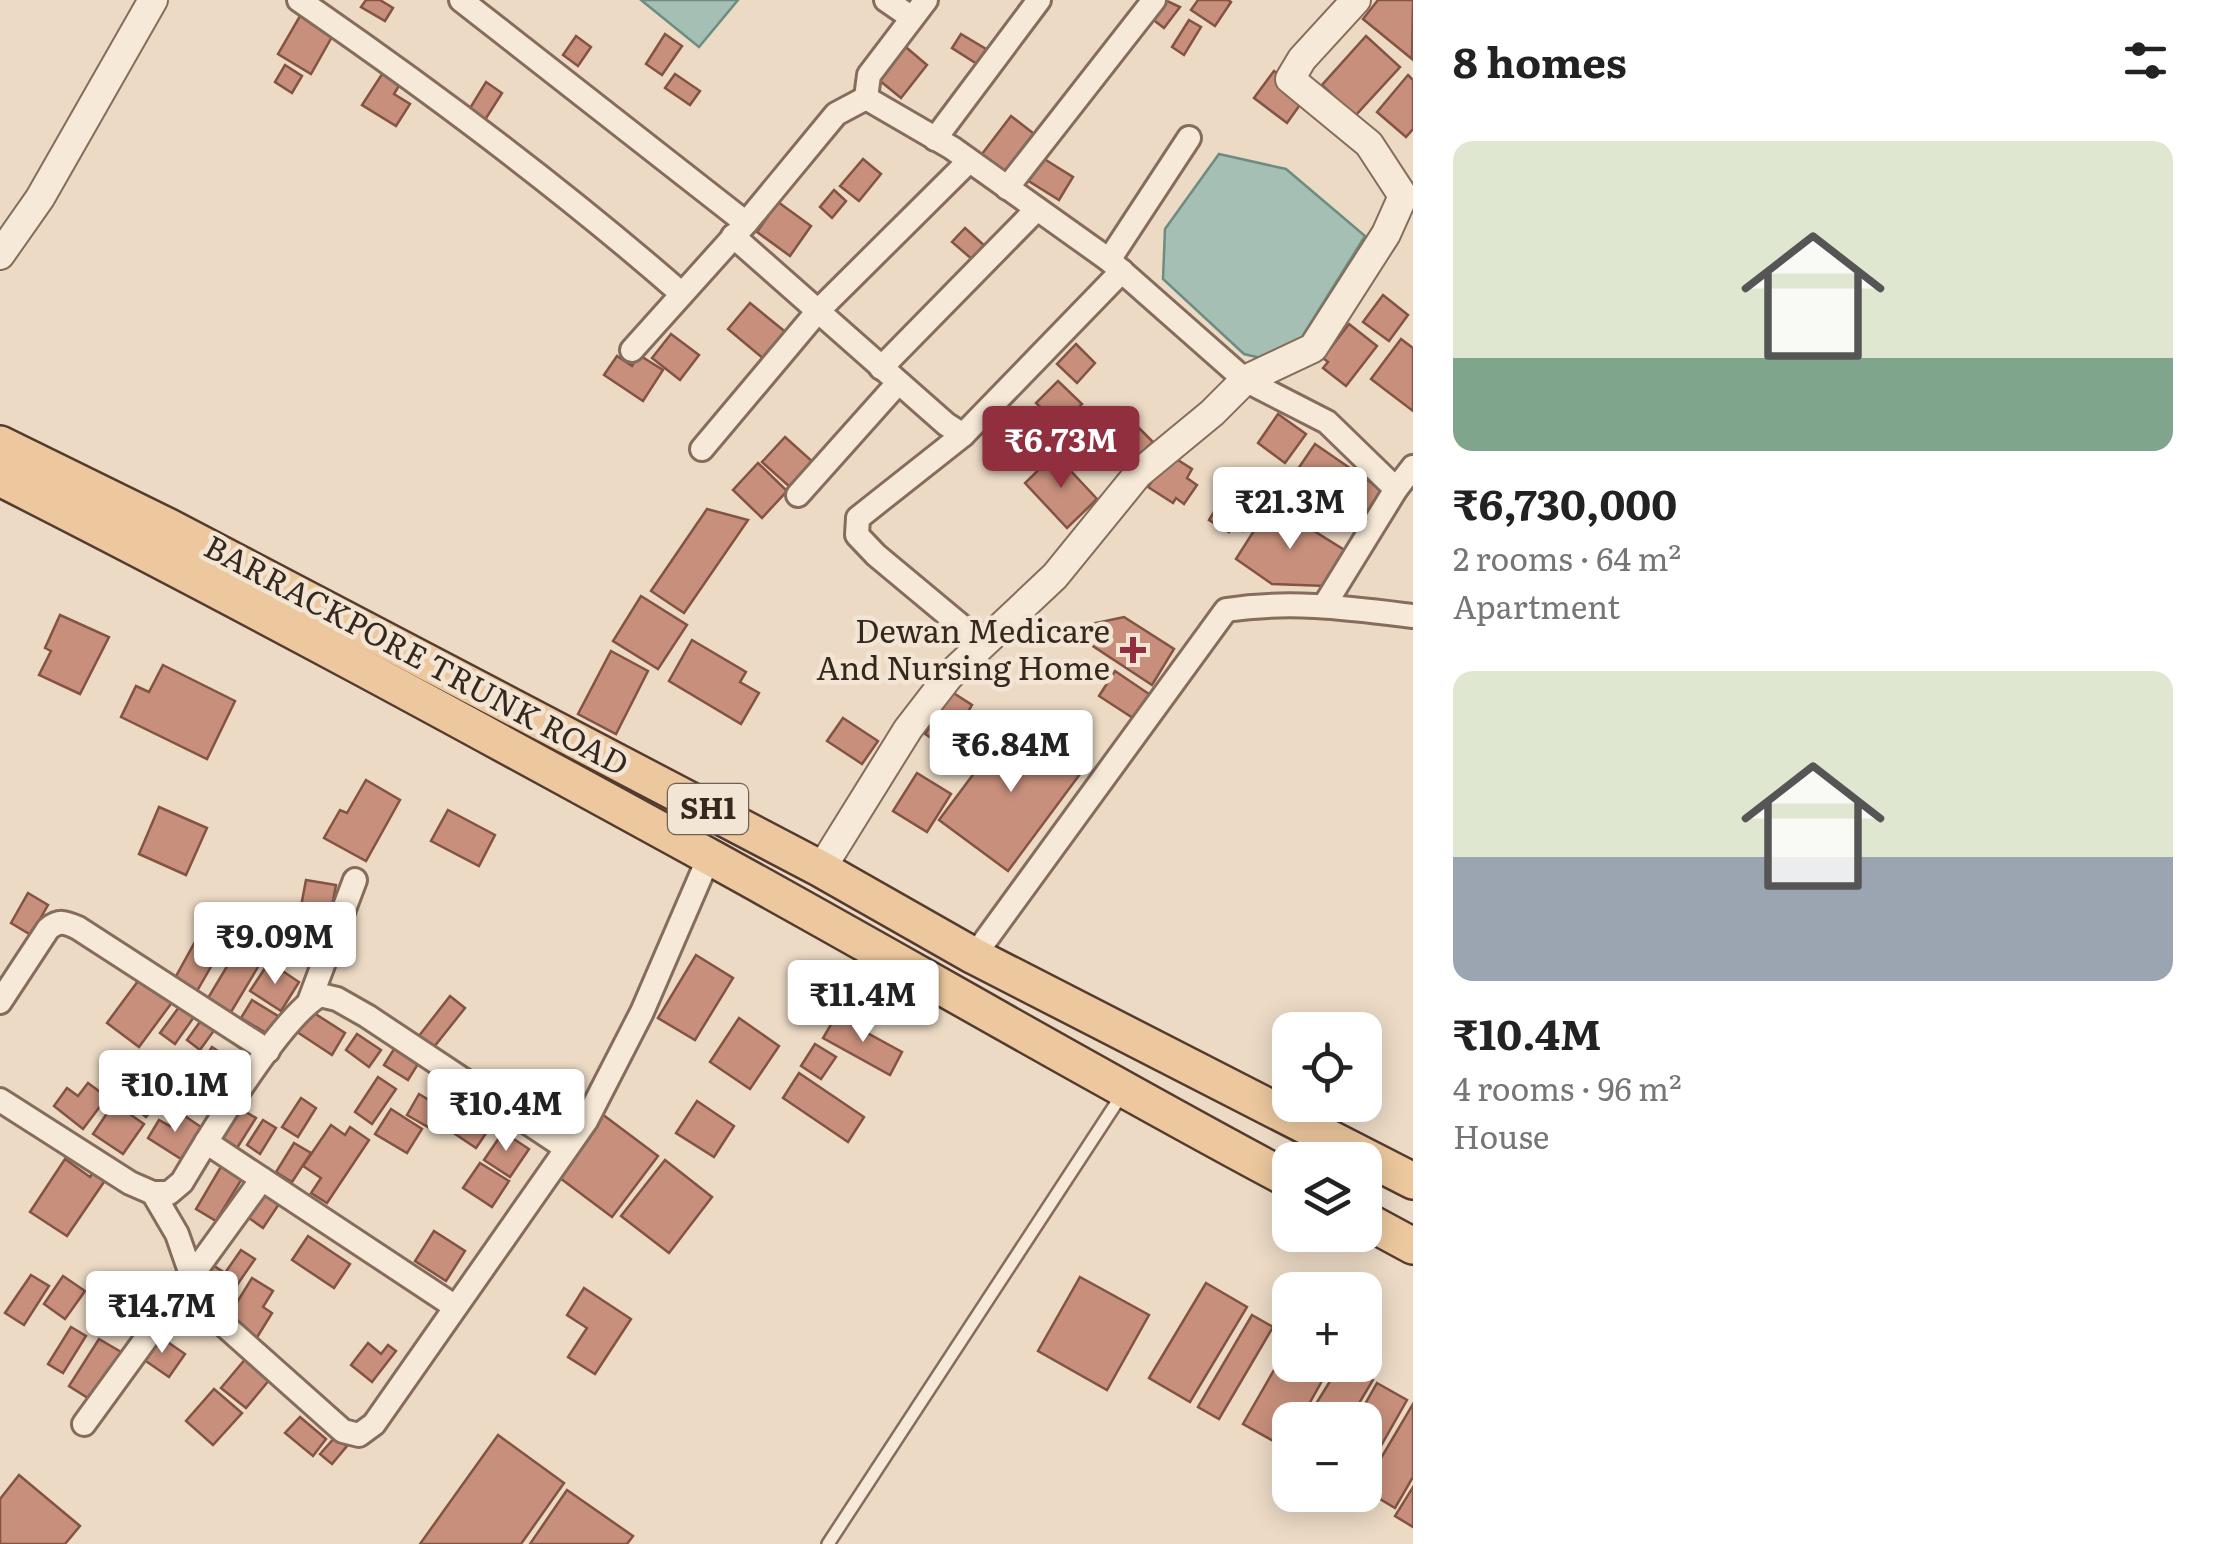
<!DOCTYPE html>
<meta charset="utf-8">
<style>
:root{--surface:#fff;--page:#f2f2f2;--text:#222;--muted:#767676;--accent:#912f3f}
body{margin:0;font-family:Literata,serif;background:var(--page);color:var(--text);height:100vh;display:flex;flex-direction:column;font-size:38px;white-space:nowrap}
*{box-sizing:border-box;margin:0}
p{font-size:32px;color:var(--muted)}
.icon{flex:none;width:55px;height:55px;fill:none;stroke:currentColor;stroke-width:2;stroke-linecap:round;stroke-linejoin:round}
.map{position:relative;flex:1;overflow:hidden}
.side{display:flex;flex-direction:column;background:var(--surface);width:800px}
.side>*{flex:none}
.buttons{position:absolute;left:1272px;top:1012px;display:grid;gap:20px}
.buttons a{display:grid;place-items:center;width:110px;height:110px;border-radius:20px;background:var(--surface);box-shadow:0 5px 25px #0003;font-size:50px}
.price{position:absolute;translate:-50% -85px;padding:0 22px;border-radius:10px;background:#fff;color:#222;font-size:32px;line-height:65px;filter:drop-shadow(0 2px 5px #0008)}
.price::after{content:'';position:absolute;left:50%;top:60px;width:30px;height:22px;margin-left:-15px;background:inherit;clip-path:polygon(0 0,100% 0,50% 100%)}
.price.current{background:var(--accent);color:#fff}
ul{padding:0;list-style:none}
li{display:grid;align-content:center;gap:20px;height:530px;padding:0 40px}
li span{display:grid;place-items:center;height:310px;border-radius:20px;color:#555}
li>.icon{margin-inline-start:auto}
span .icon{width:180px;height:180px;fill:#fffc;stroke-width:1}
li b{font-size:42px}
h2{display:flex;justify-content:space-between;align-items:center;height:120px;padding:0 40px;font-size:42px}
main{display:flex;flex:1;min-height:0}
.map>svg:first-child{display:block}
.water{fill:#a6bfb4;stroke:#6d8d80;stroke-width:2.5}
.building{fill:#c8907c;stroke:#835343;stroke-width:2.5}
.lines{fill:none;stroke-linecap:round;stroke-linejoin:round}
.service-casing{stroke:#856c5c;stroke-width:16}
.minor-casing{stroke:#856c5c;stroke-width:28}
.tertiary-casing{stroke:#856c5c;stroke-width:32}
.primary-casing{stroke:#533b30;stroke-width:40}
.service{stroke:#f7e9d7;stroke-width:11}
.minor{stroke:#f7e9d7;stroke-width:22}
.tertiary{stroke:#f7e9d7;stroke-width:28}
.primary{stroke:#edc89e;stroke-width:35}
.poi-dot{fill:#912f3f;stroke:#f3e5d4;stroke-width:4}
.labels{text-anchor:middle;stroke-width:9;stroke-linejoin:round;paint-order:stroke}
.shield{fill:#f3e5d4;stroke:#6f6055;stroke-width:2.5}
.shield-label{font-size:30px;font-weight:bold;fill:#36271f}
.poi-label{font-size:32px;fill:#36271f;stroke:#f3e5d4;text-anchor:end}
.street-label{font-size:32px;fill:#36271f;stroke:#f3e5d4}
</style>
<main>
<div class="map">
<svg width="1413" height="1544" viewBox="0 0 1413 1544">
<rect width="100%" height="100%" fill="#ecdac5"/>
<!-- water -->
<g class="water">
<path d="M641,0H738L699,47Z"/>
<path d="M1219,154L1286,169L1365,236L1285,364L1244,354L1163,279L1165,229Z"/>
</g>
<!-- building -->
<g class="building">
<path d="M366,0H380L393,8L385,21L361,7Z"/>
<path d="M1165,0L1180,7L1164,28L1151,18Z"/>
<path d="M1198,0H1228L1231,2L1215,26L1191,10Z"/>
<path d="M1378,0H1413L1412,59L1363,19Z"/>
<path d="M300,16L333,35L311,74L278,54Z"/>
<path d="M1189,20L1201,27L1184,55L1172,47Z"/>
<path d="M665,34L682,46L662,75L646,64Z"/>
<path d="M961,34L986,49L977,64L952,48Z"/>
<path d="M576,36L591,47L578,66L563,55Z"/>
<path d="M1366,36L1400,67L1355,116L1322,85Z"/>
<path d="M901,43L927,65L901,98L874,76Z"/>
<path d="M285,65L302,76L292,93L275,82Z"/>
<path d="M386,68L403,79L394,94L410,104L396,126L362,105Z"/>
<path d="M1274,71L1307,95L1287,123L1254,98Z"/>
<path d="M675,74L700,91L690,105L665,88Z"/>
<path d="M1408,75L1413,80V129L1406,137L1377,112Z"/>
<path d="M486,82L502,93L483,123L467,113Z"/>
<path d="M1011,116L1038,137L1006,173L982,154Z"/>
<path d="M1041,157L1073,177L1059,200L1027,180Z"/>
<path d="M863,159L881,174L859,201L840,186Z"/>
<path d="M834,190L846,201L832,218L820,207Z"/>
<path d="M778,202L811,226L790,256L757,232Z"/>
<path d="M965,228L986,247L973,260L952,242Z"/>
<path d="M1383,295L1408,315L1389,341L1363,322Z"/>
<path d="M750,303L788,334L765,360L728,329Z"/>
<path d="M1349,324L1377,346L1346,386L1323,368L1328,362L1323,358Z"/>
<path d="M671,334L699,355L680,380L652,358Z"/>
<path d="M1401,339L1413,348V411L1371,379Z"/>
<path d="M1076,344L1095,363L1077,383L1057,364Z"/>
<path d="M639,355L663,370L643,401L604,375L617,356L632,366Z"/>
<path d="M1058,381L1082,404L1060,426L1036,403Z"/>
<path d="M1278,414L1306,434L1285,463L1258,443Z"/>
<path d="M1133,422L1153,442L1132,462L1112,442Z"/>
<path d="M785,437L814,463L791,488L762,462Z"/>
<path d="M1315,444L1386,493L1372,514L1320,478L1296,515L1276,501Z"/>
<path d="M1055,454L1097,499L1067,528L1025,483Z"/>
<path d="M1170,455L1192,469L1187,478L1197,485L1184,504L1176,498L1173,503L1148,487Z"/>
<path d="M758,463L787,491L762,518L733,490Z"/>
<path d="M1229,487L1259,505L1243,531L1233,525L1229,532L1209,520Z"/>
<path d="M1271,504L1346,551L1326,586L1272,584L1236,559Z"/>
<path d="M707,509L748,520L684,613L651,591Z"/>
<path d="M641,596L687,625L658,669L613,641Z"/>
<path d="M60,615L109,637L80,694L39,675L51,651L45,648Z"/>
<path d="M1124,617L1174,649L1152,685L1067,629Z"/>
<path d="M692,640L746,672L740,682L759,693L741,724L669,681Z"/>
<path d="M611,651L648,671L616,734L578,714Z"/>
<path d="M163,665L235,701L207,759L121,717L136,686L149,692Z"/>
<path d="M1115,671L1152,696L1136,720L1099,696Z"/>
<path d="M952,692L972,705L969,710L984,720L960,757L925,734Z"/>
<path d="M843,718L878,741L862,764L827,741Z"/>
<path d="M1014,720L1083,770L1008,871L939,820Z"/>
<path d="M917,773L951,794L927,832L893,811Z"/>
<path d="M366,780L400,800L366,861L324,838L340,810L347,813Z"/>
<path d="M159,807L207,828L186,875L139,854Z"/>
<path d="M448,810L495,835L479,866L431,841Z"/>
<path d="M306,880L336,885L325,943L295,938Z"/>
<path d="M28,893L48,905L31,935L11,923Z"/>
<path d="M201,931L224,944L197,991L175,978Z"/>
<path d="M238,948L261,962L231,1012L208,998Z"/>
<path d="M696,955L733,978L695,1040L658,1018Z"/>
<path d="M269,962L299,982L281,1011L250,991Z"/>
<path d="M141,977L173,1001L139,1047L107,1023Z"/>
<path d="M450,996L465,1008L430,1052L415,1041Z"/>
<path d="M252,1000L278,1016L268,1034L241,1018Z"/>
<path d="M182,1003L196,1014L175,1044L160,1033Z"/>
<path d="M311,1011L345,1033L332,1055L297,1032Z"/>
<path d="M836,1016L902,1052L890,1075L823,1038Z"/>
<path d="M739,1018L779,1046L750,1089L710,1062Z"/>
<path d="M202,1019L215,1029L200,1050L187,1040Z"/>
<path d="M357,1034L381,1050L369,1067L346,1050Z"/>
<path d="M815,1044L836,1057L821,1079L801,1066Z"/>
<path d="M212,1047L236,1063L206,1108L182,1092Z"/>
<path d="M394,1049L418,1064L408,1080L384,1065Z"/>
<path d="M156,1057L181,1075L172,1088L147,1071Z"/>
<path d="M136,1071L165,1094L146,1117L118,1095Z"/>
<path d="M799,1073L864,1117L848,1142L783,1098Z"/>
<path d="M378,1077L396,1089L372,1124L355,1112Z"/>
<path d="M88,1083L107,1097L83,1129L54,1106L67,1088L78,1096Z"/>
<path d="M419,1094L447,1111L435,1131L407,1115Z"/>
<path d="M301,1098L316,1108L298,1137L282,1127Z"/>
<path d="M472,1100L497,1117L476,1148L452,1132Z"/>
<path d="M697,1101L734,1126L714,1157L676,1133Z"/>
<path d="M114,1103L144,1124L123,1154L93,1134Z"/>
<path d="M239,1108L256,1118L237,1148L220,1138Z"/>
<path d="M391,1109L422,1129L407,1153L375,1134Z"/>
<path d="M179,1112L201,1127L181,1159L148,1138L159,1120L170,1126Z"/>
<path d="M602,1114L658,1156L612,1217L556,1175Z"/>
<path d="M263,1120L276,1128L260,1154L247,1145Z"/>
<path d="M331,1125L345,1135L350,1127L369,1140L327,1203L311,1193L321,1178L303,1166Z"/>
<path d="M503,1132L529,1149L510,1177L484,1160Z"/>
<path d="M294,1143L311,1153L292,1182L276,1172Z"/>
<path d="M65,1159L90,1177L94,1171L106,1179L67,1236L30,1212Z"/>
<path d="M665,1160L712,1197L669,1253L621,1216Z"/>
<path d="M480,1163L509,1181L492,1207L463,1188Z"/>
<path d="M222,1165L243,1177L216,1221L196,1209Z"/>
<path d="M262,1192L279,1204L263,1228L246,1216Z"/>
<path d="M434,1231L465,1251L446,1281L415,1261Z"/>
<path d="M308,1236L350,1264L334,1288L292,1260Z"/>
<path d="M241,1250L255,1259L226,1301L195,1280L208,1262L225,1273Z"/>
<path d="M31,1275L49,1286L24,1325L5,1313Z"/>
<path d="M63,1276L85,1291L65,1319L44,1304Z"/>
<path d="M1080,1277L1149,1315L1107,1390L1038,1351Z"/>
<path d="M252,1278L273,1291L263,1307L272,1313L256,1339L226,1320Z"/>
<path d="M1206,1283L1247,1307L1190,1402L1149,1378Z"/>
<path d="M584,1288L631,1319L595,1374L568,1357L587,1328L567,1315Z"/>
<path d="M1252,1315L1273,1327L1219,1419L1198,1407Z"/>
<path d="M71,1327L86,1336L63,1373L48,1364Z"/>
<path d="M156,1334L185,1354L169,1377L140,1357Z"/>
<path d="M99,1339L121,1352L91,1400L69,1386Z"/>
<path d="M1290,1342V1365H1331L1300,1420H1290V1437L1284,1447L1243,1424Z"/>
<path d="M368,1343L381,1354L388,1345L396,1351L372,1382L351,1365Z"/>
<path d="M247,1357L271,1378L246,1408L221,1388Z"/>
<path d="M1340,1365H1348L1373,1380L1349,1420H1306Z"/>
<path d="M1377,1383L1407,1400L1365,1474V1420H1356Z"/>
<path d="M214,1389L242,1413L213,1445L186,1421Z"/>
<path d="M1413,1404V1477L1395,1508L1365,1490V1485Z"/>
<path d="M300,1417L326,1439L313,1456L285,1433Z"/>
<path d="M498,1435L564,1483L521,1544H420Z"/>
<path d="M336,1436L347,1446L332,1464L320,1454Z"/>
<path d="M19,1475L80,1526L65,1544H0V1499Z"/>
<path d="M1413,1487V1527L1395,1516Z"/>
<path d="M567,1490L633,1536L627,1544H530Z"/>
</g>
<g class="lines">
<defs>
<path id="service" d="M828,1544L1121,1096"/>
<g id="minor">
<path d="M299,0C431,91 562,189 682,294"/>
<path d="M461,0L746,223"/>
<path d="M886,0L912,18"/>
<path d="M866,98L869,75L926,0"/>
<path d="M935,139L1039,0"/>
<path d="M1007,188L1154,0"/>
<path d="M733,236L946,424L963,435L1122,271"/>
<path d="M1109,260L1189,138"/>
<path d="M632,350L746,223L836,114L866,98L952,148L1109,260L1245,380L1327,422L1396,489L1324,606"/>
<path d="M881,368L1037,209"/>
<path d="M963,435L858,518L857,535L876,555L984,645"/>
<path d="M702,449L818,311L969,161"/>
<path d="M1396,489L1413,467"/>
<path d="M798,495L898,383"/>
<path d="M974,956L1226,610C1291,600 1348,608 1413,616"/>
<path d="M0,1002L48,929C59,920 65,922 78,928L268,1051"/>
<path d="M309,1002L355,880"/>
<path d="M0,1100L130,1183L153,1193H169L182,1182C209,1137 279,1019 320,995L337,999L367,1016L566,1148"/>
<path d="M206,1142L454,1306"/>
<path d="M153,1193L177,1234L192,1277L214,1316L343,1431L359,1435L374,1424L586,1121L642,1012L709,857"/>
<path d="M84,1424L262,1179"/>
</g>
<g id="tertiary">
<path d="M0,255L40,198L153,0"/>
<path d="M821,869L908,729L949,676L1055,576L1138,474L1212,413L1245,380L1313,348L1386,234L1403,196L1369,144L1290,79L1302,59L1356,0"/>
</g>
<g id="primary">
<path d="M0,444L169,527L821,869L974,956L1413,1181"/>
<path d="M0,478C239,599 473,727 708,856C903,963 1094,1076 1290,1180"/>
<path d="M1365,1220L1413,1246"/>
</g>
</defs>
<!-- service casing -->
<use href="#service" class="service-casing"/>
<!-- minor casing -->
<use href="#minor" class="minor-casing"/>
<!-- tertiary casing -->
<use href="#tertiary" class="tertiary-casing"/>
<!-- primary casing -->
<use href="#primary" class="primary-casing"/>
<!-- service -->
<use href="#service" class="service"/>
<!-- minor -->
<use href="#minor" class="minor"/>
<!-- tertiary -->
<use href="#tertiary" class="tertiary"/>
<!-- primary -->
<use href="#primary" class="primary"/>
</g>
<!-- markers -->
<path class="poi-dot" d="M1128 635h10v10h10v10h-10v10h-10v-10h-10v-10h10z"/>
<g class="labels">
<!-- shield labels -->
<rect class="shield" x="668" y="784" width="80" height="50" rx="8"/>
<g class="shield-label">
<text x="708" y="819">SH1</text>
</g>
<!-- poi labels -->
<g class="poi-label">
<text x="1110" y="643">Dewan Medicare<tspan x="1110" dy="37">And Nursing Home</tspan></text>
</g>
<!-- street labels -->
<g class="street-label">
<text transform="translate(416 656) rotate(28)" y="11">BARRACKPORE TRUNK ROAD</text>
</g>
</g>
</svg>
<div class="buttons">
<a><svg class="icon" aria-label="locate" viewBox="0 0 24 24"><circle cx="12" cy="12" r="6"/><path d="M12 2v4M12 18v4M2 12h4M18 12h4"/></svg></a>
<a><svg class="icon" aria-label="layers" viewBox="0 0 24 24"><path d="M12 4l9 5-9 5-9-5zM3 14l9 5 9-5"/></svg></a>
<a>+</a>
<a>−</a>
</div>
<b class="price current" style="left:1061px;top:491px">₹6.73M</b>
<b class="price" style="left:1290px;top:552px">₹21.3M</b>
<b class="price" style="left:1011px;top:795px">₹6.84M</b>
<b class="price" style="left:275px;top:987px">₹9.09M</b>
<b class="price" style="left:863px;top:1045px">₹11.4M</b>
<b class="price" style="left:175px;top:1135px">₹10.1M</b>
<b class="price" style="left:506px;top:1154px">₹10.4M</b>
<b class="price" style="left:162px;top:1356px">₹14.7M</b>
</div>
<section class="side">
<h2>8 homes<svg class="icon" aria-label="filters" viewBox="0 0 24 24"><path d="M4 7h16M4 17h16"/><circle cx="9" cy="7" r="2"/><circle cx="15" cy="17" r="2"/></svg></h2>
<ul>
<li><span style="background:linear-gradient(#dfe7d0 70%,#7fa58c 0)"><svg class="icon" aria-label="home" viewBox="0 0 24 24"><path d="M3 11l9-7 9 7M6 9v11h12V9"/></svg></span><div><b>₹6,730,000</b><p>2 rooms · 64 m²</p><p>Apartment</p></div></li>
<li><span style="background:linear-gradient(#dfe7d0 60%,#9aa5b1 0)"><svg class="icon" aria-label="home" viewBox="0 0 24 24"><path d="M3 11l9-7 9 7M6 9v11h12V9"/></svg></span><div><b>₹10.4M</b><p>4 rooms · 96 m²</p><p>House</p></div></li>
</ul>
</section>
</main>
